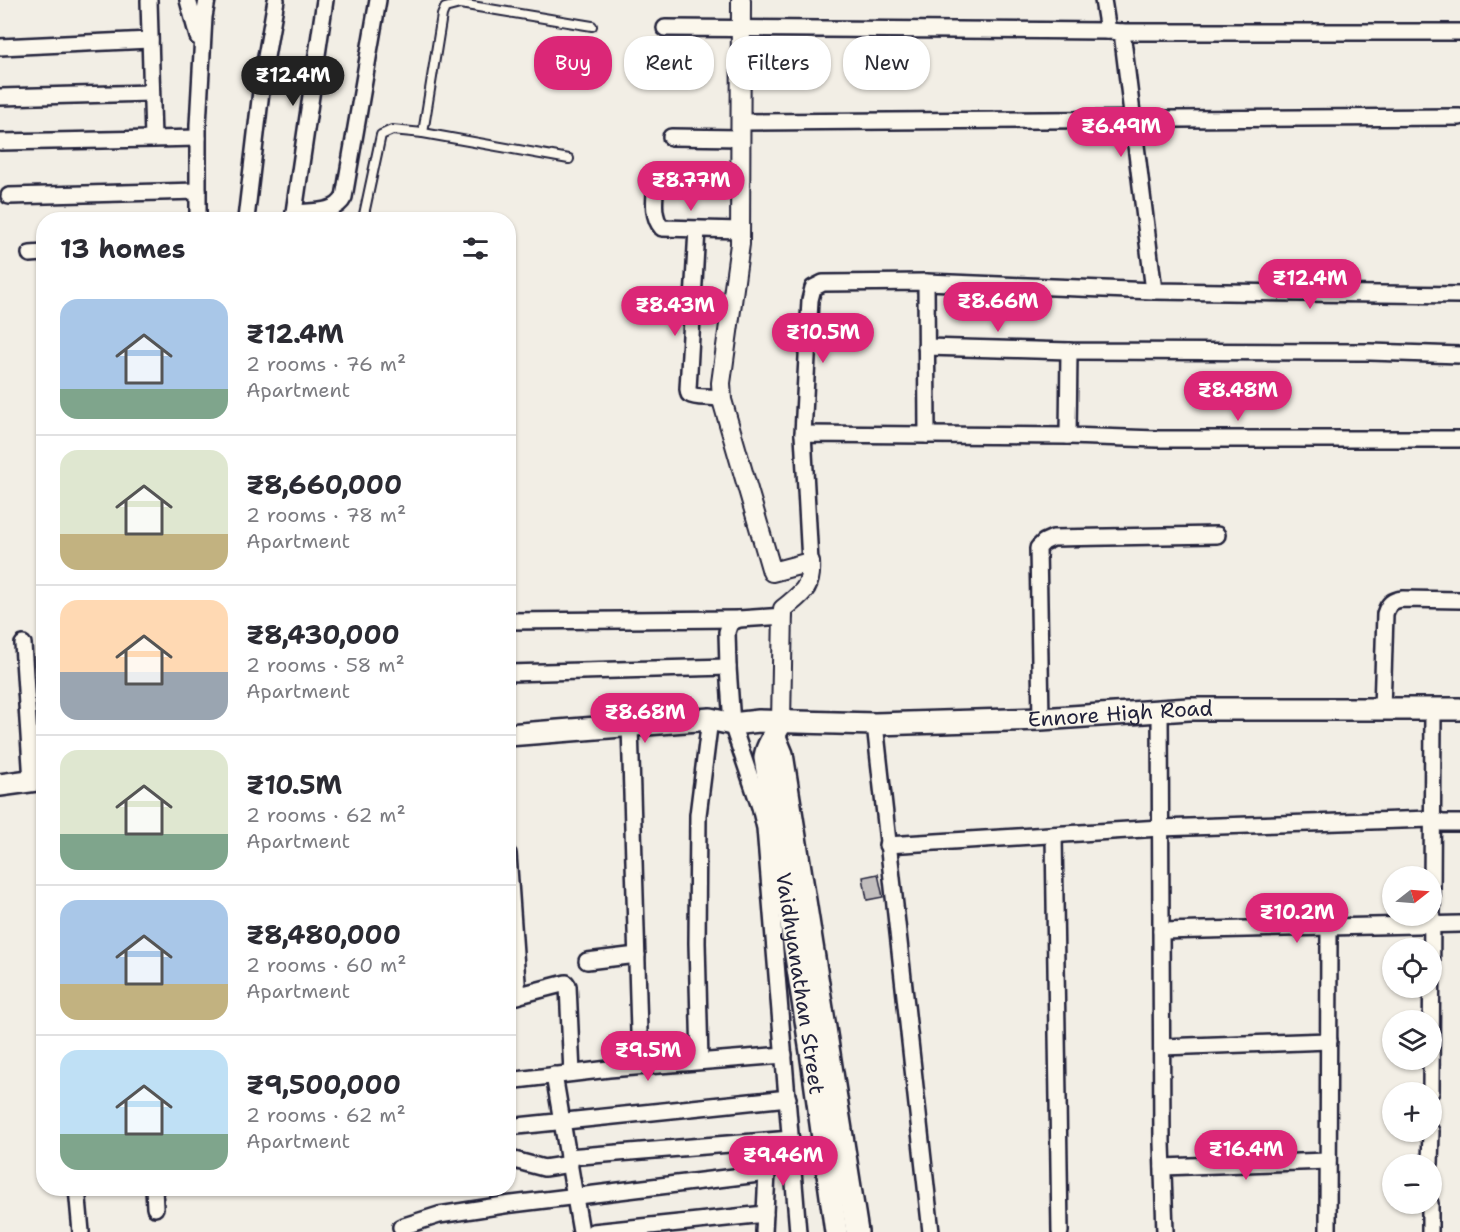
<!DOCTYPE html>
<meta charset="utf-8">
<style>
:root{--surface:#fff;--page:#f2f2f3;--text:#2b2b33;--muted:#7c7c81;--line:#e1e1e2;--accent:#db2777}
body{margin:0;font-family:"Shantell Sans",sans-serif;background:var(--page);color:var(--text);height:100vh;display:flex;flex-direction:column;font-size:22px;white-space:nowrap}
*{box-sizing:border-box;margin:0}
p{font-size:20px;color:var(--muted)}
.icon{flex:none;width:33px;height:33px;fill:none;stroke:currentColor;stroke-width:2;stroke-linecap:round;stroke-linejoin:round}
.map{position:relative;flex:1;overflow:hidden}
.drawer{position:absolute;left:36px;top:212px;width:480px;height:984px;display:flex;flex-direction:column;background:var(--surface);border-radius:24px;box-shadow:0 2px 4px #0004}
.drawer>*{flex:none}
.banner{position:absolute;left:534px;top:36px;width:570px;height:54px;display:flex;gap:12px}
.needle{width:39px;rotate:73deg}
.tools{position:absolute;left:1382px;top:866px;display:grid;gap:12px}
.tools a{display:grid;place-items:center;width:60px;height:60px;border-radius:50%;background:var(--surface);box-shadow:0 2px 4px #0004;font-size:30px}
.price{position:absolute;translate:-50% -51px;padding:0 14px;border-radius:21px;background:var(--accent);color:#fff;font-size:20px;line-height:39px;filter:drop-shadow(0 2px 3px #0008)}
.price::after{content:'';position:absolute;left:50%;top:36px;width:18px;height:14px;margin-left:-9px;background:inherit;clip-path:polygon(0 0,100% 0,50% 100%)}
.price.current{background:#222;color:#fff}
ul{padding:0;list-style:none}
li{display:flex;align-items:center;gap:18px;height:150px;padding:0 24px}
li+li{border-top:2px solid var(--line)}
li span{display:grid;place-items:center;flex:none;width:168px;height:120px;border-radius:18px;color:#555}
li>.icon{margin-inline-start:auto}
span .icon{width:72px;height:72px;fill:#fffc;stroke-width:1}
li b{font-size:26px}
h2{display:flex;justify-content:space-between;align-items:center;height:72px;padding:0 24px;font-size:26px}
.pill{padding:0 21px;border-radius:24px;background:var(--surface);box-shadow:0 2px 4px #0004;font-size:21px;line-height:54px}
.pill.current{background:var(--accent);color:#fff}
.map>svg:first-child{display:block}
.building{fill:#c2bebe;stroke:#22223b;stroke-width:1.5}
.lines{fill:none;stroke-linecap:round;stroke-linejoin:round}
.service-casing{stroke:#22223b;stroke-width:12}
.minor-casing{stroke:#22223b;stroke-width:20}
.tertiary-casing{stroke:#22223b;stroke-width:22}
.secondary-casing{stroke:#22223b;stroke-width:26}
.service{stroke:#fbf7ec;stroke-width:8}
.minor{stroke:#fbf7ec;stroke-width:15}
.tertiary{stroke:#fbf7ec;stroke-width:18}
.secondary{stroke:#fbf7ec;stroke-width:21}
.labels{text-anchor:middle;stroke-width:5;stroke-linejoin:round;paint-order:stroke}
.street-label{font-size:21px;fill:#22223b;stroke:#fbf7ec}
</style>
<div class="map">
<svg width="1460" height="1232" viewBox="0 0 1460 1232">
<rect width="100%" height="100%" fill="#f2eee5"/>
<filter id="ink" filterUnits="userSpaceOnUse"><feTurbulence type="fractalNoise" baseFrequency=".0167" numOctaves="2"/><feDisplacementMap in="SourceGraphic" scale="12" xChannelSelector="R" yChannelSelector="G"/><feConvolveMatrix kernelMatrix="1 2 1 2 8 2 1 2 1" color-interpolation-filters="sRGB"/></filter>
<g filter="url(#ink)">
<!-- building -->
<path class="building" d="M878,874L883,897L867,900L863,877Z"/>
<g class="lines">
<defs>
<g id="service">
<path d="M423,133L569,159"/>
<path d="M363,219L381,135L392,130L423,133L442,15L445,8L460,4L592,26"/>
</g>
<g id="minor">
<path d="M149,0L153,139L198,138"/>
<path d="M188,0L198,37"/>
<path d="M1103,0L1108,31L1122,32L1154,291L1460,295"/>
<path d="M665,28L1108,31"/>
<path d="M1122,32H1460"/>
<path d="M0,47L150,40"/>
<path d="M0,97L151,93"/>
<path d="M741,122L1460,117"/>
<path d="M671,137L741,138"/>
<path d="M0,142L153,139"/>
<path d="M648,181L741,178"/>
<path d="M656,181C655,196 651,216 662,228L741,230"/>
<path d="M9,196L198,191"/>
<path d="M294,213C311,211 336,214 344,197L378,0"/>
<path d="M198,219V125L204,17L207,0"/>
<path d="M246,219L263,74L276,0"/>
<path d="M293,219L325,0"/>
<path d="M697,229L688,389L689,394C699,400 711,394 722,400"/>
<path d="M30,254L44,253"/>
<path d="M926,347L1069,351L1370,352L1460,355"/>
<path d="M1069,351L1068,436L1157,439H1460"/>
<path d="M803,434L810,300L813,288L823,283L926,282L1154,291"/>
<path d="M927,435L1068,436"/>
<path d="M810,562L803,434L927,435L926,282"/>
<path d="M784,616L739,619L730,623L727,632L728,667L732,724L760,807L765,828L798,1232"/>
<path d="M508,621L739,619"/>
<path d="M23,644L32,781"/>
<path d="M508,673L728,667"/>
<path d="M1382,709L1385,614C1388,604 1392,600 1403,599L1460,600"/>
<path d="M1160,711L1162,1143L1165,1232"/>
<path d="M1041,719L1038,548L1044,542L1053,538L1217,535"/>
<path d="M875,724L931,1232"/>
<path d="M630,725L640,1066"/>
<path d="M1054,835L1060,1232"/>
<path d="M887,845L1160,828L1432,819L1442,823H1460"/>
<path d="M508,854L518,996"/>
<path d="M1161,931L1460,924"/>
<path d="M587,961L637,955"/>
<path d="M508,998L566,983L568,986L572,1073"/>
<path d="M1162,1047L1329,1041"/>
<path d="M700,1061L697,943L698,815L710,719"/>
<path d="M554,1075L581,1232"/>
<path d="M508,1081L609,1069L784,1055"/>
<path d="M1431,1092L1433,709"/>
<path d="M508,1127L788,1098"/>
<path d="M568,1157L791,1139"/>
<path d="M508,1161L514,1160L544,1168L570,1164"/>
<path d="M1430,1164L1431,1131"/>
<path d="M1163,1167L1328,1161"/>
<path d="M77,1188L81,1232"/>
<path d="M154,1188L155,1208"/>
<path d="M401,1227L439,1215L504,1205L767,1173"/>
<path d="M593,1232L765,1214"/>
<path d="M764,1232L767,1173L766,1142"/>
<path d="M1328,1232L1329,927"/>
<path d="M1430,1232V1203"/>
</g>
<path id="tertiary" d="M741,0L740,244L721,383L722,400L772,572L810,562C812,589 802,593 783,609L781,723"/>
<g id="secondary">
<path id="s1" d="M781,723C776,734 766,746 765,758L811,1052L836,1232"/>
<path id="s2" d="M508,735L710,719L732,724L759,721L875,724L1041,719L1189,709H1460"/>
<path d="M775,737L782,754L857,1232"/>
<path d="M0,785L44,779"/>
</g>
</defs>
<!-- service casing -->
<use href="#service" class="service-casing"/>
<!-- minor casing -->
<use href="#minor" class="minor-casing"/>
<!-- tertiary casing -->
<use href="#tertiary" class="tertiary-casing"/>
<!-- secondary casing -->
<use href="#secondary" class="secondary-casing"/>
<!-- service -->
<use href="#service" class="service"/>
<!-- minor -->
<use href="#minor" class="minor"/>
<!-- tertiary -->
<use href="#tertiary" class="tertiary"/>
<!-- secondary -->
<use href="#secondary" class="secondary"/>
</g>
</g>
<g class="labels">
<!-- street labels -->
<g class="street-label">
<text dy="7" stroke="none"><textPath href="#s2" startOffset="614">Ennore High Road</textPath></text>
<text dy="7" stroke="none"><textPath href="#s1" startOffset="267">Vaidhyanathan Street</textPath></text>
</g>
</g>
</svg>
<div class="tools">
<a><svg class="needle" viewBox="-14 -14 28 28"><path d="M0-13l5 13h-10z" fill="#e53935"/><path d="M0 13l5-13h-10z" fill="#7c7c81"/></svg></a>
<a><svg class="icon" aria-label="locate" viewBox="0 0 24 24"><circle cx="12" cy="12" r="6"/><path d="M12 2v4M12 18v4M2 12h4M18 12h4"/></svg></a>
<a><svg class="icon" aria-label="layers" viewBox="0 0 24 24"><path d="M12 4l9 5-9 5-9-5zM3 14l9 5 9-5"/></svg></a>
<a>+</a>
<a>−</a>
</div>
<b class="price current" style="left:293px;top:107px">₹12.4M</b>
<b class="price" style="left:1121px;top:158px">₹6.49M</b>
<b class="price" style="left:691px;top:212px">₹8.77M</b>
<b class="price" style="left:1310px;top:310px">₹12.4M</b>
<b class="price" style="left:998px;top:333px">₹8.66M</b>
<b class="price" style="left:675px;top:337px">₹8.43M</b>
<b class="price" style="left:823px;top:364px">₹10.5M</b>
<b class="price" style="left:1238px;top:422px">₹8.48M</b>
<b class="price" style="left:645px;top:744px">₹8.68M</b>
<b class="price" style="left:1297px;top:944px">₹10.2M</b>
<b class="price" style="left:648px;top:1082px">₹9.5M</b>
<b class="price" style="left:1246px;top:1181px">₹16.4M</b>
<b class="price" style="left:783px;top:1187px">₹9.46M</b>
<div class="banner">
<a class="pill current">Buy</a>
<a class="pill">Rent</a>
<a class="pill">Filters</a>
<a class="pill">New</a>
</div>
<section class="drawer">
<h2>13 homes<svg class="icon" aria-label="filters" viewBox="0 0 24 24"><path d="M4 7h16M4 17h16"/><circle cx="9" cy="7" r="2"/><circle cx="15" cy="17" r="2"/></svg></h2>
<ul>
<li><span style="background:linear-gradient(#a9c7e8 75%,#7fa58c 0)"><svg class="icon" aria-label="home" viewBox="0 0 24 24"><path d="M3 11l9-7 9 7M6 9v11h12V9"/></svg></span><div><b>₹12.4M</b><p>2 rooms · 76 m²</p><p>Apartment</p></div></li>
<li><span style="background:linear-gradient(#dfe7d0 70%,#c2b280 0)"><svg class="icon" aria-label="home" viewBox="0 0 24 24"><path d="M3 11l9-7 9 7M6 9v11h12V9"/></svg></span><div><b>₹8,660,000</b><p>2 rooms · 78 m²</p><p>Apartment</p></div></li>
<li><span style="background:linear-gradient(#ffd9b3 60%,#9aa5b1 0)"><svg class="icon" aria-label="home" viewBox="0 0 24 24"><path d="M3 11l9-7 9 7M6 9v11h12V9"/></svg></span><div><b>₹8,430,000</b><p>2 rooms · 58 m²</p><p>Apartment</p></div></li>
<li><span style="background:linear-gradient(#dfe7d0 70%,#7fa58c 0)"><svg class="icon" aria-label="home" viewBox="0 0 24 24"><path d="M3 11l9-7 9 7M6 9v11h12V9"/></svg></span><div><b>₹10.5M</b><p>2 rooms · 62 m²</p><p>Apartment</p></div></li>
<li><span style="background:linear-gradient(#a9c7e8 70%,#c2b280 0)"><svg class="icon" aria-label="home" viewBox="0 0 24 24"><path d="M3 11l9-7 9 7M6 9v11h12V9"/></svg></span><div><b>₹8,480,000</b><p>2 rooms · 60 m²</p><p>Apartment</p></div></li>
<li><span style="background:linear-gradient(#bfe0f5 70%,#7fa58c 0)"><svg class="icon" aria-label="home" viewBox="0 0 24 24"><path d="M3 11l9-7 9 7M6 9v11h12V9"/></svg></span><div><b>₹9,500,000</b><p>2 rooms · 62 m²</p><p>Apartment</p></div></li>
</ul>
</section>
</div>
